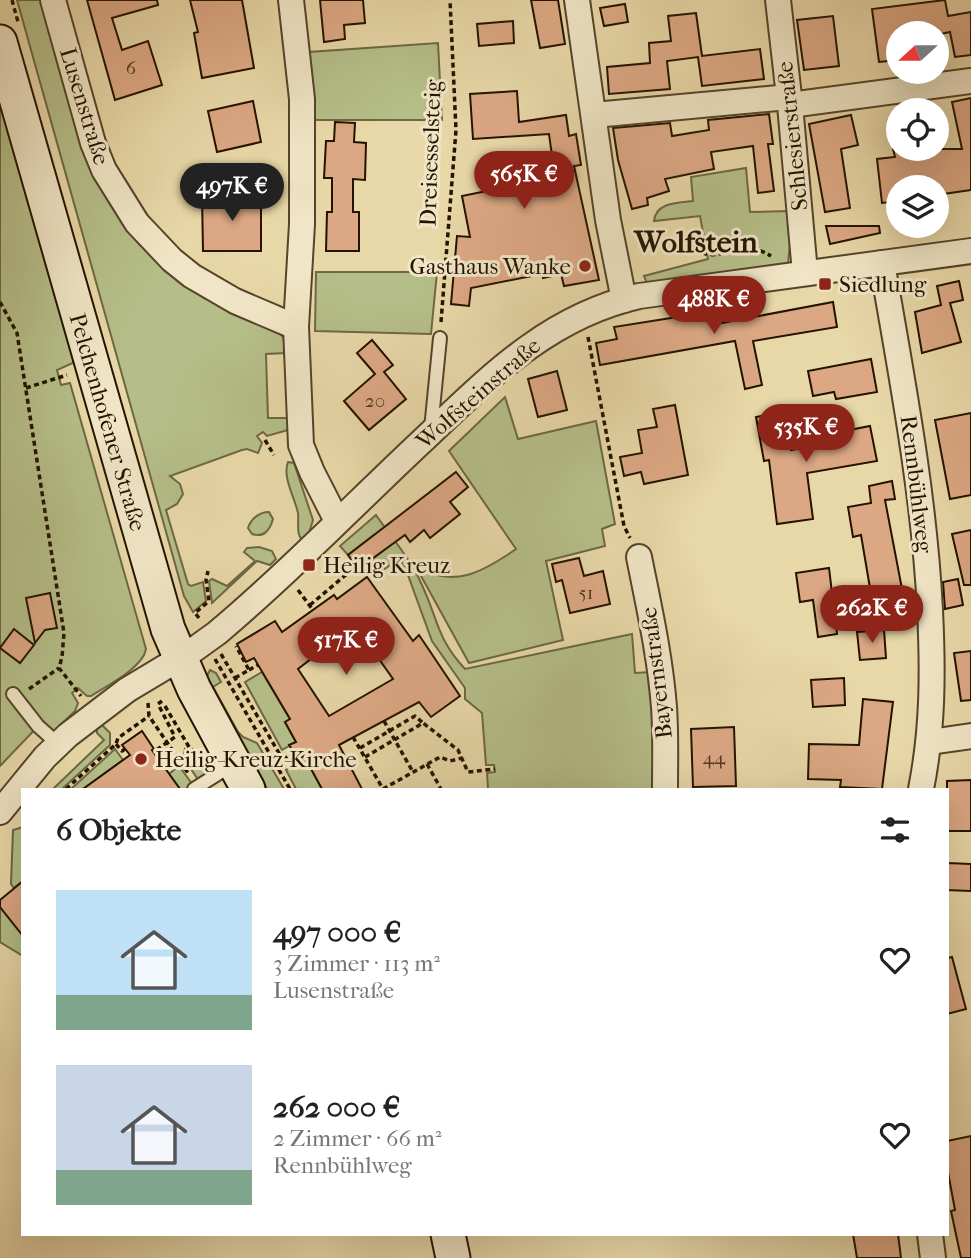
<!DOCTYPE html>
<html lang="de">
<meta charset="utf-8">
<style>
:root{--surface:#fff;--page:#f2f2f2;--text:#222;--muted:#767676;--accent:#8f2418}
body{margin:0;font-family:"IM FELL French Canon",serif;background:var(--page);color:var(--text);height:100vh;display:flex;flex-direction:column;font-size:26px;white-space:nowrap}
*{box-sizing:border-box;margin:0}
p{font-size:23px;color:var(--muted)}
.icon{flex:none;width:38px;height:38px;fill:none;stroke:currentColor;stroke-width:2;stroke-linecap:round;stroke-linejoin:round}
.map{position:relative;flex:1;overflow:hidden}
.drawer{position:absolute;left:21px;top:788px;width:928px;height:448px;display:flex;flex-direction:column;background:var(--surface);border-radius:0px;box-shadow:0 7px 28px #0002}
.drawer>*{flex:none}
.needle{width:46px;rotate:249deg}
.buttons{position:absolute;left:886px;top:21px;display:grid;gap:14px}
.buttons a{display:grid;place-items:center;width:63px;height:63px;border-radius:50%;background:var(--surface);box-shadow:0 7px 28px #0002;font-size:35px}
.price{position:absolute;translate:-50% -60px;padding:0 16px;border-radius:24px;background:var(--accent);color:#fff;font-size:23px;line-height:46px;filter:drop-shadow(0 2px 4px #0008)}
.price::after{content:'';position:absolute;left:50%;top:42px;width:21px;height:16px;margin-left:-10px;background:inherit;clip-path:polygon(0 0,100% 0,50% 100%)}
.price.selected{background:#222;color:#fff}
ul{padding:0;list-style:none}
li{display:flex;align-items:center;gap:21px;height:175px;padding:0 35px}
li span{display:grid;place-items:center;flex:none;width:196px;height:140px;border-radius:0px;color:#555}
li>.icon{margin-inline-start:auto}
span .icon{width:84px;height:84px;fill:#fffc;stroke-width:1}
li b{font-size:30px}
h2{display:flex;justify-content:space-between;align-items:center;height:84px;padding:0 35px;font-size:30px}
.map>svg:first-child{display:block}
.green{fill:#b5be88;stroke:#6c6844;stroke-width:2}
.building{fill:#dca884;stroke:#241300;stroke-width:2;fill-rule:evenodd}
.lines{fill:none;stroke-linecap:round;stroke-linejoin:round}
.lane-casing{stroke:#55442a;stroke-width:16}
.street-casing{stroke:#55442a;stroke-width:28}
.secondary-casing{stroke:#241300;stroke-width:37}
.path{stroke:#241300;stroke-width:3.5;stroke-dasharray:5 3.5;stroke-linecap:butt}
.lane{stroke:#f0e5c6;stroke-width:12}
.street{stroke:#f0e5c6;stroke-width:24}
.secondary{stroke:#f0e5c6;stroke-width:33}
.poi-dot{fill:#8f2418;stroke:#f0e5c6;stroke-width:2.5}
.labels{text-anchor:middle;stroke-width:6;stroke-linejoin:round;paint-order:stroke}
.number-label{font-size:19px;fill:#523821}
.street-label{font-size:23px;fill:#241300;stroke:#f0e5c6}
.poi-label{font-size:23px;fill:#241300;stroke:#f0e5c6;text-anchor:start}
.district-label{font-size:30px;font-weight:bold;fill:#241300;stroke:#f0e5c6}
</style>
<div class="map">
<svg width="971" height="1258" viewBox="0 0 971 1258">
<rect width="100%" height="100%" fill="#e8d7a7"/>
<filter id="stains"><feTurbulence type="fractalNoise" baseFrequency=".00286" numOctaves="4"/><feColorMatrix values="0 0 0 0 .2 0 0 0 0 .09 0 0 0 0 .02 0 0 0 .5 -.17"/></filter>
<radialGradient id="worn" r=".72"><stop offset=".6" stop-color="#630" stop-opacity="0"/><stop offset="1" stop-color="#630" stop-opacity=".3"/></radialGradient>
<!-- green -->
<g class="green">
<path d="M17,0H43L92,171L122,222L160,262L202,297L261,321L275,328L283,337L287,353L266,354L268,418H288V430L267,436L263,432L257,436L262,443L258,453L247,449L242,450L170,476L180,484L183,494L177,504L166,510L188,584L191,586L203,582L206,601L193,612L184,596Z"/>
<path d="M438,43L442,120H314L309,52Z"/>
<path d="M0,95L75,362L57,370L61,385L70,383L146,649C143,668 106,686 91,696H87L78,688L72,693L78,703L75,711L54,731L51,732L42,722L0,766Z"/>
<path d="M746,168L750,212L788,211L791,235L788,263L784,266L648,286L644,276L708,259L700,216L654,221C656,202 678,203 693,201L691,177Z"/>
<path d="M316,272H437L431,334L315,331Z"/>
<path d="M505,397L518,439L596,421L615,524L602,529L605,546L546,561L563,640L469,663L415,565C452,590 483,572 516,549L449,451Z"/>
<path d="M288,462L294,463L313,520L309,533L302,540C296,534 299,523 298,513C295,498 282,477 288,462Z"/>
<path d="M269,512L273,519C270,530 264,538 252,534L248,528C251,519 259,512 269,512Z"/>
<path d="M376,515C391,537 410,558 421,583C438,618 436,638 465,669L632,634L635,673L650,672L658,789H488L487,773L495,772L494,765H486L482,713L465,699V688L432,641L405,567L399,559L374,576L366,564L385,549L374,535L348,555L340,546Z"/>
<path d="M247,548L259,547L272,551L276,559L270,565L257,561L212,603L209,581L212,579L227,586L255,561L244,552Z"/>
<path d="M210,670L216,673L221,682L213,687L238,732L243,737L257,743L284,789H267L208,681L207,676Z"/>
<path d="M262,672L290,719L285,722L296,742L282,750L245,682Z"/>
<path d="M101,724L110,733V745L62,789H53L104,740L97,733V728Z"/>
<path d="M115,749L123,760L83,789H71Z"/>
<path d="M185,749L199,761L208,765V774L199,781L183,757Z"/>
<path d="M304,756L322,789H296L286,770L295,765L293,762Z"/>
<path d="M179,766L193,785L187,789H171L169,774Z"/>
<path d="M23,827V881L14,888L11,884L13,830Z"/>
<path d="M0,907L23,936V956L0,942Z"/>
</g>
<!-- building -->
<g class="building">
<path d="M87,0H157L158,5L112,18L122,50L148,41L162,85L115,100Z"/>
<path d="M190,0H242L254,68L202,78L194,33L198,32Z"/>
<path d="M320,0H363L365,23L344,25L345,39L324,42Z"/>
<path d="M531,0H558L565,44L540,48Z"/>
<path d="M945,0L948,16L971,12V55L955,57L950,32L936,35L898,33V60L879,62L872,9Z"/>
<path d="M625,4L628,22L604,26L600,8Z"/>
<path d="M696,13L702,56L760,49L764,79L702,86L698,57L667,61L670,89L609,94L607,67L650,63L649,43L671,41L668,16Z"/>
<path d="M833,16L839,66L804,70L797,20Z"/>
<path d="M513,21L514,43L479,46L477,24Z"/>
<path d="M517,91L519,122L566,115L569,136L576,134L581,165L574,166L599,280L564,286L561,274L543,278L542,274L471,288L469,306L451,304L457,236L470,237L462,196L555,177L549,134L473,139L470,94Z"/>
<path d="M971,98V190L936,195V187H898V201L882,203L877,159L895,157L893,149H962L952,102Z"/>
<path d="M253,101L261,142L217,152L208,111Z"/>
<path d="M769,114L773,144H768L774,191L758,193L753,146L711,152L714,169L665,179L669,191L647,198L648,205L632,209L618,160L613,128L670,123L672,136L709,130L708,120Z"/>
<path d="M851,115L858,145L841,149L850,208L825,212L809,124Z"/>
<path d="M335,122L355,123L354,142L366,143L365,180L353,179V212H359V251H326L327,212H332V178H324L326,141H334Z"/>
<path d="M261,194V251H203L202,195Z"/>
<path d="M826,226H879L880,233L830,244Z"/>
<path d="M959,281L963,300L950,303L961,342L922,353L915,312L941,305L937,286Z"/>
<path d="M833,302L837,327L753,341L762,385L745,389L735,341L600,365L596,343L617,339L614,327L709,312L711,325Z"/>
<path d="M372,340L393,365L384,372L406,399L369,430L344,401L375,374L357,353Z"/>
<path d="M871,359L877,392L836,399L834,392L813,396L808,371Z"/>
<path d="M557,371L567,410L538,417L528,379Z"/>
<path d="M675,405L688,475L644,484L641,472L624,476L620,457L642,453L638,430L657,427L653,409Z"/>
<path d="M784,412L791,450L842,441L839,432L870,426L877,461L807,473L813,519L777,524L769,460L764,461L756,417Z"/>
<path d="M971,413V495L950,499L935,420Z"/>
<path d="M456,472L468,487L450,502L460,514L430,538L424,530L410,542L405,535L358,569L348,555Z"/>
<path d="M892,481L895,499L885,500L902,589L897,590L904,627L884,630L877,593L871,594L861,535L853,537L848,507L871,503L869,486Z"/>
<path d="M971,530V585H964L952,534Z"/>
<path d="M579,558L584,576L603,571L610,604L570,613L562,580L556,582L552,564Z"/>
<path d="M829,568L837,634L818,637L813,600L800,602L796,573Z"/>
<path d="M367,577L413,641L419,635L460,696L431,717L419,702L339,745L362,789H322L304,756L298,759L289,745L296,742L285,722L290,719L254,658L246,662L237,644L275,621L282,632L334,595L337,599ZM355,625L393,679L329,716L298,669Z"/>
<path d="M958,579L963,605L945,609L943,582Z"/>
<path d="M50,593L57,628L45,630L35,643L26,598Z"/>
<path d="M14,629L34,645L20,663L0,648Z"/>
<path d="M884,630L886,658L860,660L857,632Z"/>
<path d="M971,651V700L961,701L954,653Z"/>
<path d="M844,678L845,705L813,707L811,680Z"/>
<path d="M863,699L893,702L882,789L840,787L841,780L808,779L809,744L859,745Z"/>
<path d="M734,727L736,786L693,787L691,729Z"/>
<path d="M142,731L154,749L152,750L180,789H83L130,755L122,745Z"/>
<path d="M971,780V831H947V781Z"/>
<path d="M947,863L971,864V891L947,890Z"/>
<path d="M23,881V936L0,907V900Z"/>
<path d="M952,957L966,1009L947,1014V958Z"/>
<path d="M971,1136V1258H961L951,1211L955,1210L947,1167V1141Z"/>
<path d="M853,1234H898L901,1258H857Z"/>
</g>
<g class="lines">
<defs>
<g id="lane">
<path d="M431,429L440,338"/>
<path d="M13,694L38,726L58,744"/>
<path d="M194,789L232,765"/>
</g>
<g id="street">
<path d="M53,0L93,143L104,170L137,223L172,260L192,276L235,301L296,327"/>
<path d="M291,0L302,99V224L296,327L301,445L312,472L337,521"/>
<path d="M577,0L608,220L624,300"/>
<path d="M778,0L790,105L805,273"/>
<path d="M790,105L971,81"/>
<path d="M594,115L789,97"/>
<path d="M882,263C902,379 924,493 930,610C933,671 933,729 921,789"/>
<path d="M639,557C649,607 660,656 664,707C666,734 665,762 665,789"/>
<path d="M930,742L971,736"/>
<path d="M0,812L45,757L68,735L127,690L192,651L217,633C288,573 353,506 420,443C487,380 546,317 639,296L971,251"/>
<path d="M930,1234L933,1258"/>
</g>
<g id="secondary">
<path d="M0,42L168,629L194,689L248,789"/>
<path d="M448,1234L453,1258"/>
</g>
</defs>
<!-- lane casing -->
<use href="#lane" class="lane-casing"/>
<!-- street casing -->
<use href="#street" class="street-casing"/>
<!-- secondary casing -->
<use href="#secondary" class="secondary-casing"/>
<!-- path -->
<g class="path">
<path d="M12,0L18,22"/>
<path d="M695,238L700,252C724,263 737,235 771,256"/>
<path d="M0,302L17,333L64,633L62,657L59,668L81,696"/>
<path d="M441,322L456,130L450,0"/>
<path d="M588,337L624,526L630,538"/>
<path d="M26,388L67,375"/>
<path d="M265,440L274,455"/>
<path d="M298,590L313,610"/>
<path d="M310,605L348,573"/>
<path d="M199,618L195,613L209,601L206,580L208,571"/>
<path d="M221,654L283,760"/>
<path d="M215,659L290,789"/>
<path d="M249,670L258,665"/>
<path d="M235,678L249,670L236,646"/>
<path d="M29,689L59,668"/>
<path d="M148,703L149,716L188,773"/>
<path d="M165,706L189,747L200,756"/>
<path d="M384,721L413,772"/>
<path d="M353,737L383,789"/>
<path d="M116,744L122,751L125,749"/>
<path d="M360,748L415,716L423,723"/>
<path d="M159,756L155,751L175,737L158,704L162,701"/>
<path d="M157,757L170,747"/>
<path d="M365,757L423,723L458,750L468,772L495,769"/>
<path d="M276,764L294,753"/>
<path d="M427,764L441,789"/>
<path d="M66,789L116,744L118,738L149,716"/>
<path d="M383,789L440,757L450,761L462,758"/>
</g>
<!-- lane -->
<use href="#lane" class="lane"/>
<!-- street -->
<use href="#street" class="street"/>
<!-- secondary -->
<use href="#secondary" class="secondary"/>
</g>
<!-- markers -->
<g class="poi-dot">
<circle cx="585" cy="266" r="7"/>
<rect x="818" y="277" width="14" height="14" rx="3.5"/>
<rect x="302" y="558" width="14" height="14" rx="3.5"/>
<circle cx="141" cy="759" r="7"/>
</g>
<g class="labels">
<!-- number labels -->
<g class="number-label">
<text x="131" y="74">6</text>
<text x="375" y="407">20</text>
<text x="586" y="599">51</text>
<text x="714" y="764">44</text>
</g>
<!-- street labels -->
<g class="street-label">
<text transform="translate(85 106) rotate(73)" y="8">Lusenstraße</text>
<text transform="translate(792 136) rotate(-96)" y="8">Schlesierstraße</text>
<text transform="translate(430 153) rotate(-88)" y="8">Dreisesselsteig</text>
<text transform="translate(478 393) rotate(-41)" y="8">Wolfsteinstraße</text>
<text transform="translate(108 422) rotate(74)" y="8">Pelchenhofener Straße</text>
<text transform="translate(917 484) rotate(83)" y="8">Rennbühlweg</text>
<text transform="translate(656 673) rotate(-97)" y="8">Bayernstraße</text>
</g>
<!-- poi labels -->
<g class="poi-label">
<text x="571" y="274" text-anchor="end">Gasthaus Wanke</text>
<text x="839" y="292">Siedlung</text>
<text x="323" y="573">Heilig Kreuz</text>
<text x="155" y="767">Heilig-Kreuz-Kirche</text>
</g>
<!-- district labels -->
<g class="district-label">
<text x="696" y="252">Wolfstein</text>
</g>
</g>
<rect width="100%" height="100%" filter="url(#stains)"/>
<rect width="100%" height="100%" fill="url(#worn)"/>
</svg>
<div class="buttons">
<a><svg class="needle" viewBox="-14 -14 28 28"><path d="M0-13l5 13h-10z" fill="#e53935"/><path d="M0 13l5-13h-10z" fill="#767676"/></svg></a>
<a><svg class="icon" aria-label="locate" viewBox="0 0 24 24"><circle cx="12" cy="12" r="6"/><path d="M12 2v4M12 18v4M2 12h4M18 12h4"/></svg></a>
<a><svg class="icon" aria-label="layers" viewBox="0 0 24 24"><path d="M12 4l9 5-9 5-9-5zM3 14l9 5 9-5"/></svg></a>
</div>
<b class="price" style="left:524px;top:211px">565K €</b>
<b class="price selected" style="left:232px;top:223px">497K €</b>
<b class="price" style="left:714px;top:336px">488K €</b>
<b class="price" style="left:806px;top:464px">535K €</b>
<b class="price" style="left:872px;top:645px">262K €</b>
<b class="price" style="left:346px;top:677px">517K €</b>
<section class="drawer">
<h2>6 Objekte<svg class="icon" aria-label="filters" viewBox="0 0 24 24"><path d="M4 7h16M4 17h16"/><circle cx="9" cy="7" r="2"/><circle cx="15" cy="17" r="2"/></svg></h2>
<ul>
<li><span style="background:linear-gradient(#bfe0f5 75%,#7fa58c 0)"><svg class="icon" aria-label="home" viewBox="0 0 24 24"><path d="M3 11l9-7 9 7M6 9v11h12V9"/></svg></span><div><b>497 000 €</b><p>3 Zimmer · 113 m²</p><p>Lusenstraße</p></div><svg class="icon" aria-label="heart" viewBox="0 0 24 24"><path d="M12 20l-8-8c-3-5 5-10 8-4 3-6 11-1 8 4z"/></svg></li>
<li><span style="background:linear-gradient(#c9d6e8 75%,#7fa58c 0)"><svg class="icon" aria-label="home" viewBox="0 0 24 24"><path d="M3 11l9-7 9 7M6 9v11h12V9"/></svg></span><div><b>262 000 €</b><p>2 Zimmer · 66 m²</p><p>Rennbühlweg</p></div><svg class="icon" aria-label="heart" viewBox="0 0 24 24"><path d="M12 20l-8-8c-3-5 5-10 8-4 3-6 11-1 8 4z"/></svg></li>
</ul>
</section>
</div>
